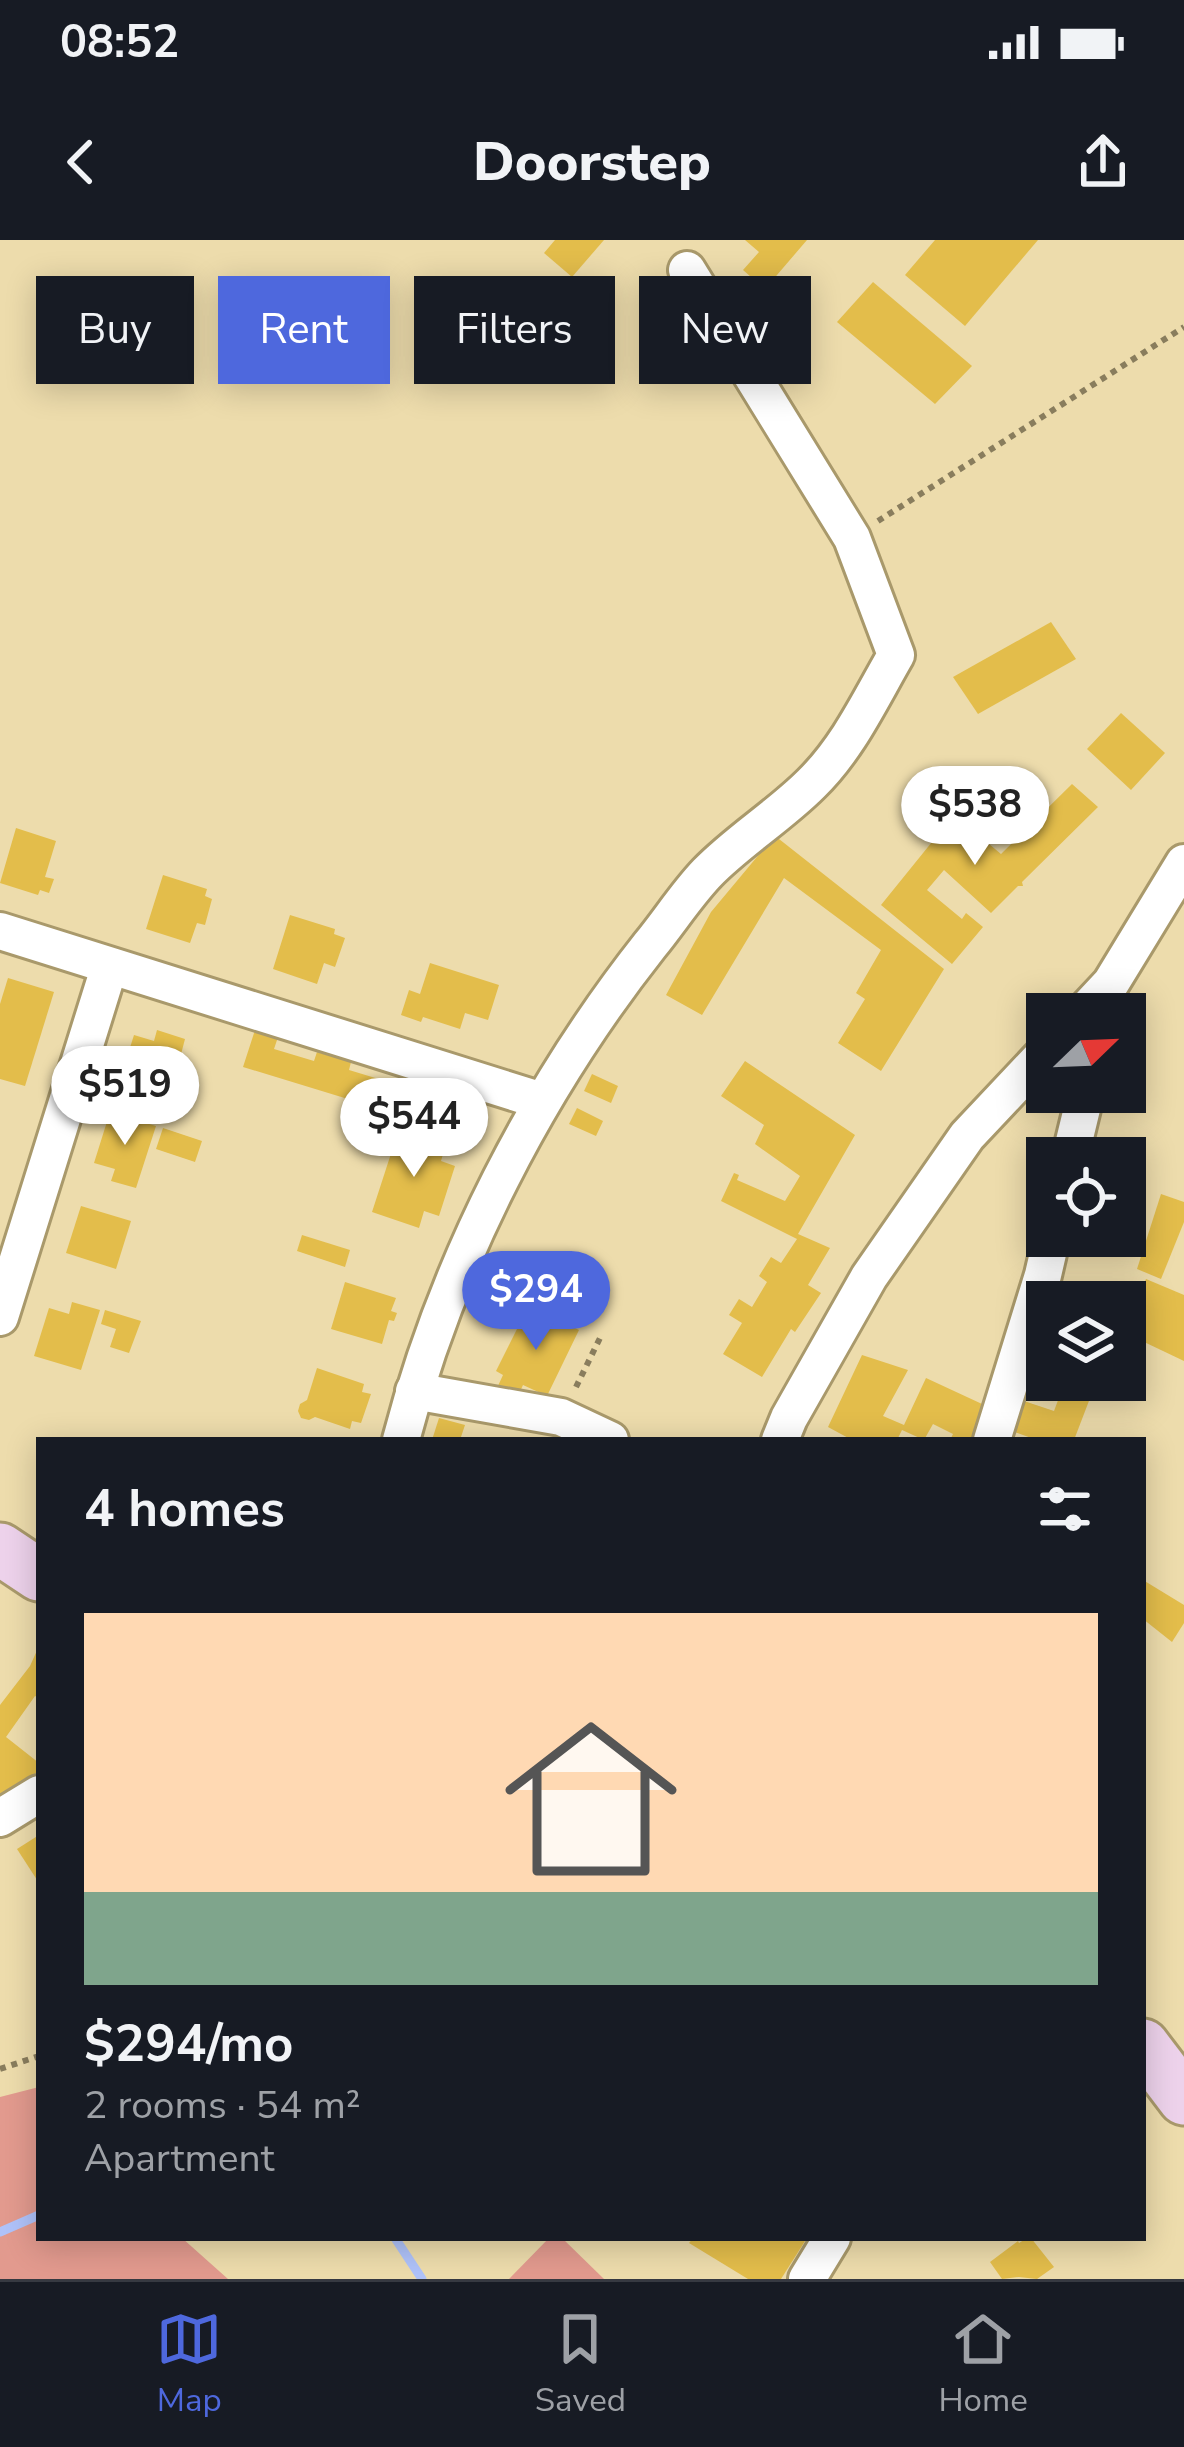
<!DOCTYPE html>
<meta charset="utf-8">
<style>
:root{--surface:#171b24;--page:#20242c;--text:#f1f3f6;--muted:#9ea1a6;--line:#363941;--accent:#4e68dd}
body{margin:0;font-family:"Nunito Sans",sans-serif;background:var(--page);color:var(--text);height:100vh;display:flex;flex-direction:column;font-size:45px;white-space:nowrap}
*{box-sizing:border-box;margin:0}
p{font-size:39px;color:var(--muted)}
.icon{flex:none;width:66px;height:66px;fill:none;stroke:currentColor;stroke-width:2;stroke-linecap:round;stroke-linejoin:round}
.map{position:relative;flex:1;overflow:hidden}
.sheet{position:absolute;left:36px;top:1197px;width:1110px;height:804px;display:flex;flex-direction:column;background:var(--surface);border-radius:0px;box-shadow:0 6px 30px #0003}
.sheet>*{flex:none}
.banner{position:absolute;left:36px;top:36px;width:1113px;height:108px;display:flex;gap:24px}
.needle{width:78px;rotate:67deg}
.fabs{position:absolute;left:1026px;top:753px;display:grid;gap:24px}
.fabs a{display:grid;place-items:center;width:120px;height:120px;border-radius:0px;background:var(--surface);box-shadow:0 6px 30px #0003;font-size:60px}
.price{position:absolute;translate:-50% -102px;padding:0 27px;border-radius:42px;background:#fff;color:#222;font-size:39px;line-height:78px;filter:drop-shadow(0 3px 6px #0008)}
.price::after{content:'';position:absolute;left:50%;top:72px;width:36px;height:27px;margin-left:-18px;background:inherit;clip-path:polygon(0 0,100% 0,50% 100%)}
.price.on{background:var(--accent);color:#fff}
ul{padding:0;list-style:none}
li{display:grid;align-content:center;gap:24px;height:636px;padding:0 48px}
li+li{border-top:3px solid var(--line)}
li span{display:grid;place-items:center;height:372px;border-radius:0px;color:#555}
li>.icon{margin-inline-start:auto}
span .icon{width:216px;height:216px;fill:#fffc;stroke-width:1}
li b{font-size:51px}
h2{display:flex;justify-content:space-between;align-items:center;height:144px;padding:0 48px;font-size:51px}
.chip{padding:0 42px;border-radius:0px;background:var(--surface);box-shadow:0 6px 30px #0003;font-size:42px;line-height:108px}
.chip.on{background:var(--accent);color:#fff}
.status{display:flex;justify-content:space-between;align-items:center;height:84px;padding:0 60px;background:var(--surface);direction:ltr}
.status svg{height:33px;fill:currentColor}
header{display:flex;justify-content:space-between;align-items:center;height:156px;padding:0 48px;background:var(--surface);font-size:54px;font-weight:800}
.dock{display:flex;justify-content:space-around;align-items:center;height:168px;border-top:3px solid var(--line);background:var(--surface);font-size:33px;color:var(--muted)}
.dock a{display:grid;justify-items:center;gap:6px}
.dock .on{color:var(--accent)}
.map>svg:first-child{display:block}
.green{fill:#e29a8e}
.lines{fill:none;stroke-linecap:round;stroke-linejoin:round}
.stream{stroke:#afc2f9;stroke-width:9}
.building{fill:#e3bd4b}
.street-casing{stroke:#a9996b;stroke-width:42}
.secondary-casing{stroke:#a9996b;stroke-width:57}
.path{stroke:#897d5d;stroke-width:6;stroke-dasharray:6 6;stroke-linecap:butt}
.street{stroke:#fff;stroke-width:36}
.secondary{stroke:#edd2eb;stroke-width:51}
</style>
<div class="status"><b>08:52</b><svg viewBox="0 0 49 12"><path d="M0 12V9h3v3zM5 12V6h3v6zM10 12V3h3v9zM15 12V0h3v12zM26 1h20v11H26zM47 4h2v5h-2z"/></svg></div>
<header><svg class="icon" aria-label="back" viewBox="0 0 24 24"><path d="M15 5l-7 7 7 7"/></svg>Doorstep<svg class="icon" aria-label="share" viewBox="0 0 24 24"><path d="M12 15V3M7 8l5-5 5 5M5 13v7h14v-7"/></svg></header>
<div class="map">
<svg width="1184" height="2039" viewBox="0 0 1184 2039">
<rect width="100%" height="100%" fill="#eddcac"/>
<!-- green -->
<g class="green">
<path d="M39,1847V1998H182L228,2039H0V1857Z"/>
<path d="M549,1998H562L604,2039H509Z"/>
</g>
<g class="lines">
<!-- stream -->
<g class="stream">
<path d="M0,1992L39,1975"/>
<path d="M395,1998L422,2039"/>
</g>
</g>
<!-- building -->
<g class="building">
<path d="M555,0H604L572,37L544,13Z"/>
<path d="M745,0H807L765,49L743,30L759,12Z"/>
<path d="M935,0H1038L965,86L905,35Z"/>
<path d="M873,42L972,126L935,164L837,82Z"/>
<path d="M1051,382L1076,419L978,474L953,437Z"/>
<path d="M1121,473L1165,513L1131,550L1087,509Z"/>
<path d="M1072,544L1098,567L1022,642L1023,646H1018L991,673L944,630L927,650L962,679L966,673L983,687L952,724L881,665L936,597L905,570L923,549L1001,614Z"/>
<path d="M16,588L56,601L45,637L54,639L49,653L40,650L38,655L0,643Z"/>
<path d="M772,599H779L944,729L881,831L838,803L865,759L856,753L881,710L784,638L702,775L666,755L711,672Z"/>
<path d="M163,635L207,649L205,656L212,659L205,685L197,683L190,703L146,689Z"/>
<path d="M290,675L335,689L334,694L345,698L335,727L324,723L317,744L273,729Z"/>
<path d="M430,723L499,745L488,780L465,773L460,789L423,777L421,782L401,775L409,750L420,754Z"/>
<path d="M8,738L54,752L25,846L0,839V764Z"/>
<path d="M157,790L185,799L169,860L118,845L134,795L154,801Z"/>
<path d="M255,790L278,797L274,809L314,821L317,812L351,822L349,830L382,840L374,867L243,827Z"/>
<path d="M745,821L855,895L798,994L830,1008L808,1045L821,1053L795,1092L791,1089L762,1137L723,1114L742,1083L729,1075L739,1059L752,1067L767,1042L759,1036L771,1017L781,1023L797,999L721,961L734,933L739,935L737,940L785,961L800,936L755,904L764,885L721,856Z"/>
<path d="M592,834L618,846L611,863L584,851Z"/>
<path d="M577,868L603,881L596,896L569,884Z"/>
<path d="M110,872L156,886L136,948L111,941L115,929L94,923Z"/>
<path d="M163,888L202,901L195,922L156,909Z"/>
<path d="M399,889L446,904L441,921L455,926L439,976L424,971L419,988L372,972Z"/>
<path d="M1161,954L1184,962V982L1161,1039L1137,1029Z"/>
<path d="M81,966L131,981L116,1029L66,1013Z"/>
<path d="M302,995L350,1010L345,1027L297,1011Z"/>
<path d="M1146,1039L1184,1055V1121L1142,1101L1144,1095L1125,1087Z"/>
<path d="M345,1042L396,1058L391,1071L397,1073L394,1081L389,1080L382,1104L331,1089Z"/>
<path d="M72,1062L100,1070L81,1130L34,1116L49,1068L69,1074Z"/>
<path d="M529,1065L579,1090L547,1156L523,1145L517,1158L497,1148L503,1135L496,1131Z"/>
<path d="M105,1070L141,1081L129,1113L110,1107L116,1089L101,1084Z"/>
<path d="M862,1115L908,1130L883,1176L904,1185L926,1138L995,1170L986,1200H950L953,1194L933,1184L924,1200L902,1190L897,1200H852L828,1187Z"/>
<path d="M317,1128L364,1144L362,1152L371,1154L361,1183L352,1181L350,1189L315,1177L309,1180L301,1178L298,1171L300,1164L307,1160Z"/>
<path d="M1065,1140H1097L1074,1200H1037L1012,1191L1021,1160L1054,1171L1060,1155L1056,1154L1059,1148L1062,1149Z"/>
<path d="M439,1178L465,1185L460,1200H432Z"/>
<path d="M1143,1340L1184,1365V1383L1172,1402L1143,1379Z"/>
<path d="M39,1406V1458L35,1456L6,1497L39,1523V1531L0,1557V1465L30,1426Z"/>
<path d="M39,1595V1643L17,1609Z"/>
<path d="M693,1998H807L781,2039H748L689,2003Z"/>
<path d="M1027,1998H1031L1054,2027L1037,2039L1019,2037L1002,2039L990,2022L1018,2001L1019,2003Z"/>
</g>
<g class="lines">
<defs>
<g id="street">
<path d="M0,691L542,861"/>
<path d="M1082,774L1111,743L1184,623"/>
<path d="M1070,918L1086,852"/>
<path d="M0,1077L109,728"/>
<path d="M414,1151L561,1177L610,1200"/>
<path d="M401,1200C447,1023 537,848 650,705C669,682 686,655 707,633C738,601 779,576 811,544C848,508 870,460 896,415L852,298L687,30"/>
<path d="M780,1200L789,1178L869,1037L967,896L1047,811"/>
<path d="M992,1200L1043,1035L1052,996"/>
<path d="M0,1578L39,1554"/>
<path d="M807,2039L832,1998"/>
</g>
<g id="secondary">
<path d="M0,1309L39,1335"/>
<path d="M1143,1805L1184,1859"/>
</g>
</defs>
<!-- street casing -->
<use href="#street" class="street-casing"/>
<!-- secondary casing -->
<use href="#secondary" class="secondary-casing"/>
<!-- path -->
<g class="path">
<path d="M878,281L1184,87"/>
<path d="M576,1147L601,1096"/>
<path d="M0,1829L39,1816"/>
</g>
<!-- street -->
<use href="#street" class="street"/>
<!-- secondary -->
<use href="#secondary" class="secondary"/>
</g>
</svg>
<div class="fabs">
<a><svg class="needle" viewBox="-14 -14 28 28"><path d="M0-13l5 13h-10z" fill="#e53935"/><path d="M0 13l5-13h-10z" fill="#9ea1a6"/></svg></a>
<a><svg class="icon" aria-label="locate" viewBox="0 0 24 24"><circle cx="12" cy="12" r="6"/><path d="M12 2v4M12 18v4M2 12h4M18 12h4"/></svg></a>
<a><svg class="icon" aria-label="layers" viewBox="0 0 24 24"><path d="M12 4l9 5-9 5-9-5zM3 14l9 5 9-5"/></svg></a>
</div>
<b class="price" style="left:975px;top:628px">$538</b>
<b class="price" style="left:125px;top:908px">$519</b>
<b class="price" style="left:414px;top:940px">$544</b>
<b class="price on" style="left:536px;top:1113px">$294</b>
<div class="banner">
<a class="chip">Buy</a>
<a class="chip on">Rent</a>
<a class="chip">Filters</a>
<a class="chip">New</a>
</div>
<section class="sheet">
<h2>4 homes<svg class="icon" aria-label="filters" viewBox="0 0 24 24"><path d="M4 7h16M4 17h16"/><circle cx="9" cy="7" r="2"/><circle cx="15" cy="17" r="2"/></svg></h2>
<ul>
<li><span style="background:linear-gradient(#ffd9b3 75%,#7fa58c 0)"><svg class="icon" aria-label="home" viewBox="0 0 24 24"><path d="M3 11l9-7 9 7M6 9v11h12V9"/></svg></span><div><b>$294/mo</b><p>2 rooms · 54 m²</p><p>Apartment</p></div></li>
</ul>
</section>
</div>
<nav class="dock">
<a class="on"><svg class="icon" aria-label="map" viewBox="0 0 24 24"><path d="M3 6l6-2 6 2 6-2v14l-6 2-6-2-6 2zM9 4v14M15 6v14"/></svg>Map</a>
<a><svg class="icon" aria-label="saved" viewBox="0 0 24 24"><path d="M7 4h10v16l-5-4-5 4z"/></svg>Saved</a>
<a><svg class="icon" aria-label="home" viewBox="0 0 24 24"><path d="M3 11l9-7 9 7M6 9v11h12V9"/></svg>Home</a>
</nav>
